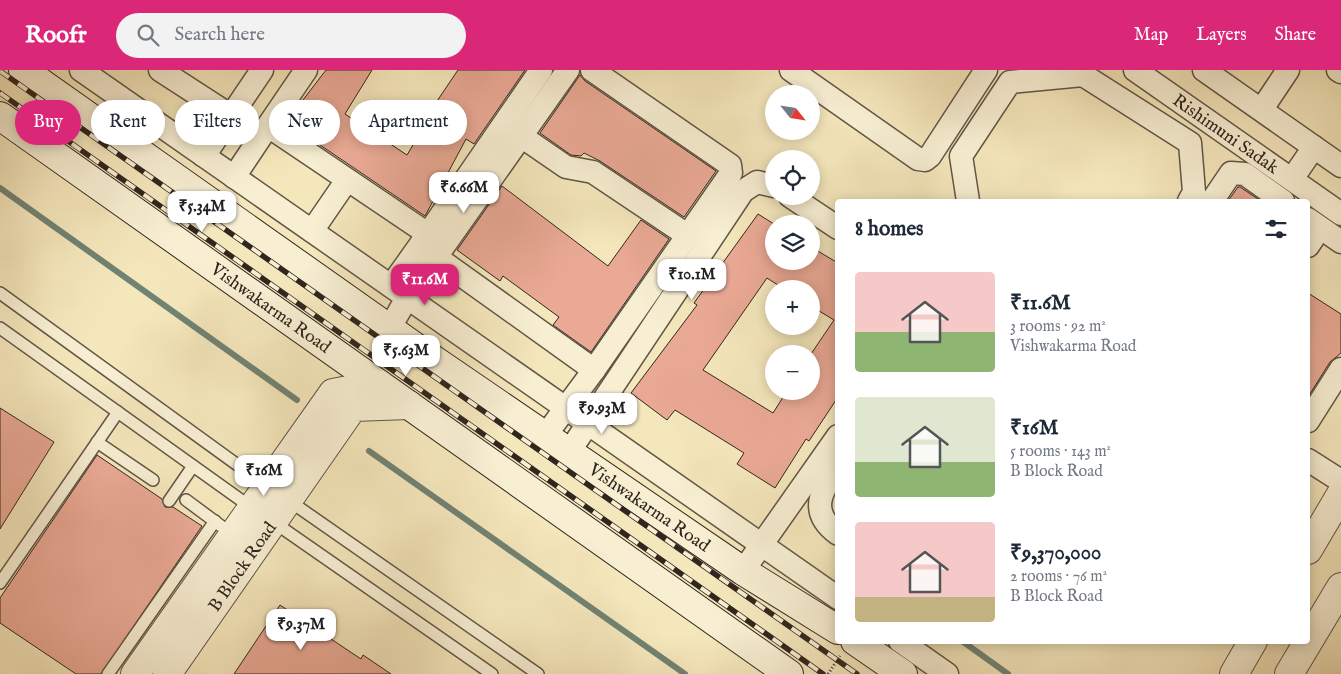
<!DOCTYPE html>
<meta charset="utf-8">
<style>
:root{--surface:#fff;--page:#f2f2f3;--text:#1f2937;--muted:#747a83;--accent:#db2777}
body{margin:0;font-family:"IM FELL English",serif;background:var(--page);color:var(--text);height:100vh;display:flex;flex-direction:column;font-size:19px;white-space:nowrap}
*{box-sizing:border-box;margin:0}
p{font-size:16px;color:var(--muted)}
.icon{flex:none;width:28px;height:28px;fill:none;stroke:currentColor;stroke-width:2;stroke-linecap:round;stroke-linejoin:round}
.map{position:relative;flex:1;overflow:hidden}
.details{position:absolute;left:835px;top:129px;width:475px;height:445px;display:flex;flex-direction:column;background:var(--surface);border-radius:5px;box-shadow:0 2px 12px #0003}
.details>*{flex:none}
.top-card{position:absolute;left:15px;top:30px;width:475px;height:45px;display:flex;gap:10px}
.needle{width:32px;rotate:120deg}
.fabs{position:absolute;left:765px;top:15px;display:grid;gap:10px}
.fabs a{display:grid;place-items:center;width:55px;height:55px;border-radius:50%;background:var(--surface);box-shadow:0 2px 12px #0003;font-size:25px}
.price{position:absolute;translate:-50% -42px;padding:0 11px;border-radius:10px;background:#fff;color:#222;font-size:16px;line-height:32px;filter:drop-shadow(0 1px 2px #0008)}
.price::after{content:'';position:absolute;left:50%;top:30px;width:15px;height:11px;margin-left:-8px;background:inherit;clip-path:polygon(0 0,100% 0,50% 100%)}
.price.active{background:var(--accent);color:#fff}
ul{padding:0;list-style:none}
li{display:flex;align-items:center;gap:15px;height:125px;padding:0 20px}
li span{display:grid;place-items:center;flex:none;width:140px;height:100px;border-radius:5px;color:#555}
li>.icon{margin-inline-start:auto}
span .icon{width:60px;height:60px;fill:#fffc;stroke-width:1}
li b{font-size:21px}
h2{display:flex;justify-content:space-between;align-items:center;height:60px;padding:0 20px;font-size:21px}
.pill{padding:0 18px;border-radius:22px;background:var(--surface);box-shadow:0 2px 12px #0003;font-size:18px;line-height:45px}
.pill.active{background:var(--accent);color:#fff}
header{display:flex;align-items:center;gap:30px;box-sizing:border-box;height:70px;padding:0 25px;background:var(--accent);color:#fff}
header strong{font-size:24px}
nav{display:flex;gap:28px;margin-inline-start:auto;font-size:18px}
.search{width:350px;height:45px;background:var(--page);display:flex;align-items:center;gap:12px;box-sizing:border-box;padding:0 18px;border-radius:28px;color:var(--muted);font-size:19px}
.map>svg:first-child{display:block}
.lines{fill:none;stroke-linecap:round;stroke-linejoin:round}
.stream{stroke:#718373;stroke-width:6}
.building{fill:#eaa995;stroke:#30261e;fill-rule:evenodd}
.service-casing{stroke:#615646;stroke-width:14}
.minor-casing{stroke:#615646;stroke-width:25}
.tertiary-casing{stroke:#615646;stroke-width:30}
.secondary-casing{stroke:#30261e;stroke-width:30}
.path{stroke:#30261e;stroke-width:3;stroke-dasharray:1 2.5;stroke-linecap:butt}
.service{stroke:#f8efd3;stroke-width:11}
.minor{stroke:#f8efd3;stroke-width:22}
.tertiary{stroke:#f8efd3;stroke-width:28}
.secondary{stroke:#f8efd3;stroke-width:28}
.rail-casing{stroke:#30261e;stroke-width:5.5}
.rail{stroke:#f8efd3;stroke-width:4;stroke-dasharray:11;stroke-linecap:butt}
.labels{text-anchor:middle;stroke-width:4;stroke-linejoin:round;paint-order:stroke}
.street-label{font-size:18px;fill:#30261e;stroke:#f8efd3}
</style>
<header>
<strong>Roofr</strong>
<div class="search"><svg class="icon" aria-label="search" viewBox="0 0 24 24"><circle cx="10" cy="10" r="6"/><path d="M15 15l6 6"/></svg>Search here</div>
<nav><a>Map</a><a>Layers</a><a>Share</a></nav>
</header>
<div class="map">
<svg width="1341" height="604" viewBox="0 0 1341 604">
<rect width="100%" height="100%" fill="#f5e7bc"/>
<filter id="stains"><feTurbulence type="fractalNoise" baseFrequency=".004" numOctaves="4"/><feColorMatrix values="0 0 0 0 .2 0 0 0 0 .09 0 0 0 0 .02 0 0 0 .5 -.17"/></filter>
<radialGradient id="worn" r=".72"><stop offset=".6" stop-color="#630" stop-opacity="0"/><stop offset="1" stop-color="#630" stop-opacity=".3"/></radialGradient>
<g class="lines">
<!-- stream -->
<g class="stream">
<path d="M0,118L297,330"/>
<path d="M369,381L685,604"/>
<path d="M962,571L1008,604"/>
</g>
</g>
<!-- building -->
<g class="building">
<path d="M326,0H372L345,44L407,85L431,45L429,43L458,0H525L474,74L466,69L425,146L286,52Z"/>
<path d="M580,5L585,11L716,101L684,147L600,91L584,83L581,86L571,85L540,63Z"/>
<path d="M502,116L608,196L641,150L669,169L591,282L553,255L559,247L503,206L500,211L457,180Z"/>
<path d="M1238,117H1240L1261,131H1228Z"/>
<path d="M758,144L774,154V191H811V177L838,193V327L809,371L806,369L775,418L737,394L744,383L675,340L667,350L631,323L697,235L694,233ZM767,208L784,219H811V236L834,250L811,284V321H787L773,343L703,300Z"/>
<path d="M1308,223L1341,244V283L1330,292L1308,327Z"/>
<path d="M0,338L54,372L0,459Z"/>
<path d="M97,385L162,429L165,437H173L202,456L101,604H76L0,553V528Z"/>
<path d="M280,535L361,589L363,585L391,604H234Z"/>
</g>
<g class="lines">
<defs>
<g id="service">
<path d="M0,223L268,417"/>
<path d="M0,258L252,438"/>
<path d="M97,372L153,410"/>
<path d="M186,430L221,456"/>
<path d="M288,430L538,604"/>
<path d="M169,431L193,396"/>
<path d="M272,451L492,604"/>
<path d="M0,513L118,342"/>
<path d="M108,604L215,451"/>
</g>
<g id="minor">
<path d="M81,0L838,528"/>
<path d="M160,0L231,46"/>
<path d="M306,0L268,56L428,164L541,0"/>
<path d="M791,0L918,89L925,90L930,86L986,0"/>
<path id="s1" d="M1135,0L1341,144"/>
<path d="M1204,0L1341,96"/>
<path d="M1338,0L1341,2"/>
<path d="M1262,39L1288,0"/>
<path d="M521,66L566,97L593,102L687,165"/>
<path d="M204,86L262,0"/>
<path d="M234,107L268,56"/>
<path d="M1292,109L1314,77"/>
<path d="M790,126L838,158"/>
<path d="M968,131L961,86L1010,12L1083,5L1190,73L1194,122L1189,131"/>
<path d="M1212,131L1231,103L1245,104L1283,131"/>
<path d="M1308,149L1341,172"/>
<path d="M312,161L347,110"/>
<path d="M1308,176L1320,158"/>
<path d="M436,187L594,300L731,103L730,95L592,0"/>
<path d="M391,216L428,164"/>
<path d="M389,259L407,228L568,0"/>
<path d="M1308,351L1341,299"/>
<path d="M545,366L594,300"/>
<path d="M569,382L743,121L757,112L774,116"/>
<path d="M1308,390L1341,411"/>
<path d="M838,396C821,421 808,442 838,464"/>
<path d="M743,501L838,366"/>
<path d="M900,571L947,604"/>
</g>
<g id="tertiary">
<path d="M1308,480L1341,424"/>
<path d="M135,604L333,323L379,314"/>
<path id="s2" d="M167,604L353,337L409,335"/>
<path d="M1234,604L1253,571"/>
<path d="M1289,604L1341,517"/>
</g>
<g id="secondary">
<path id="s3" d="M23,0L421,281L743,501L838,560"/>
<path id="s4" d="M0,46L789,604"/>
<path d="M855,571L903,604"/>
</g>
</defs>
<!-- service casing -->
<use href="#service" class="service-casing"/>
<!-- minor casing -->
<use href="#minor" class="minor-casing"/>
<!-- tertiary casing -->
<use href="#tertiary" class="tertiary-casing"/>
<!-- secondary casing -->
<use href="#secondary" class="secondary-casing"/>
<!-- path -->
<path class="path" d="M828,604L840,586"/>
<!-- service -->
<use href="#service" class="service"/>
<!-- minor -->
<use href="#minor" class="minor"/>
<!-- tertiary -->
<use href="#tertiary" class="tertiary"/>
<!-- secondary -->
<use href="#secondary" class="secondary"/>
<defs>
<g id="rail">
<path d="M0,1L857,604"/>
<path d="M0,23L823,604"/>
</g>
</defs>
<!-- rail casing -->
<use href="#rail" class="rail-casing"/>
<!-- rail -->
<use href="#rail" class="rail"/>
</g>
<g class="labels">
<!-- street labels -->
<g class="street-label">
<text dy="6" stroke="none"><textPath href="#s1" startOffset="111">Rishimuni Sadak</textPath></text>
<text dy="6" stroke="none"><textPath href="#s4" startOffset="332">Vishwakarma Road</textPath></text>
<text dy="6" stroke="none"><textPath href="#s3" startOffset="764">Vishwakarma Road</textPath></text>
<text dy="6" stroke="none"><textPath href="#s2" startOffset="131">B Block Road</textPath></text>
</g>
</g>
<rect width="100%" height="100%" filter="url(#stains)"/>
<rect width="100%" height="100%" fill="url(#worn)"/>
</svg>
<div class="fabs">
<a><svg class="needle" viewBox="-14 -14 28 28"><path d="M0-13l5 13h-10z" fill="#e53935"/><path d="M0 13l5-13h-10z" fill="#747a83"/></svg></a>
<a><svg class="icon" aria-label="locate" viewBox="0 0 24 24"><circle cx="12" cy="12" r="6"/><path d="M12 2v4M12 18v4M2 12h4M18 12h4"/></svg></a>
<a><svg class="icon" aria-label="layers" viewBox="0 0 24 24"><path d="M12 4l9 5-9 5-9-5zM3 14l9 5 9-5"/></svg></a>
<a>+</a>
<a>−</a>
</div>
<b class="price" style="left:464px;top:144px">₹6.66M</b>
<b class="price" style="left:202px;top:163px">₹5.34M</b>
<b class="price" style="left:692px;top:231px">₹10.1M</b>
<b class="price active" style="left:425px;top:236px">₹11.6M</b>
<b class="price" style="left:406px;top:307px">₹5.63M</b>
<b class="price" style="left:602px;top:365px">₹9.93M</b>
<b class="price" style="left:264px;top:427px">₹16M</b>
<b class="price" style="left:301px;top:581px">₹9.37M</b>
<div class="top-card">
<a class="pill active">Buy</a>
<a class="pill">Rent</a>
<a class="pill">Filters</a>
<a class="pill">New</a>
<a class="pill">Apartment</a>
</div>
<section class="details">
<h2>8 homes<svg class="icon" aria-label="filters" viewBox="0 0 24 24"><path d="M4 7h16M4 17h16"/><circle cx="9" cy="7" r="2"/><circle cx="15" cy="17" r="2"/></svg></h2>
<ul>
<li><span style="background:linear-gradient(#f6c9c9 60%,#8fb573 0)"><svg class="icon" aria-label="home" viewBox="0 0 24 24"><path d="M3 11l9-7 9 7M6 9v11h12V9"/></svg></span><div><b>₹11.6M</b><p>3 rooms · 92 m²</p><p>Vishwakarma Road</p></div></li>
<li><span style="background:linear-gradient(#dfe7d0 65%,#8fb573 0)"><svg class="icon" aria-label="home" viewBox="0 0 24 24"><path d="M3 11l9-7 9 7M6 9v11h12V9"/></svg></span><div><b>₹16M</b><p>5 rooms · 143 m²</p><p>B Block Road</p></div></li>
<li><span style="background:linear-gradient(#f6c9c9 75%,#c2b280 0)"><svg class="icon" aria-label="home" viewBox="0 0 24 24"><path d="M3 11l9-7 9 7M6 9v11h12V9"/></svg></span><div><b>₹9,370,000</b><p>2 rooms · 76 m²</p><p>B Block Road</p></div></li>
</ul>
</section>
</div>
